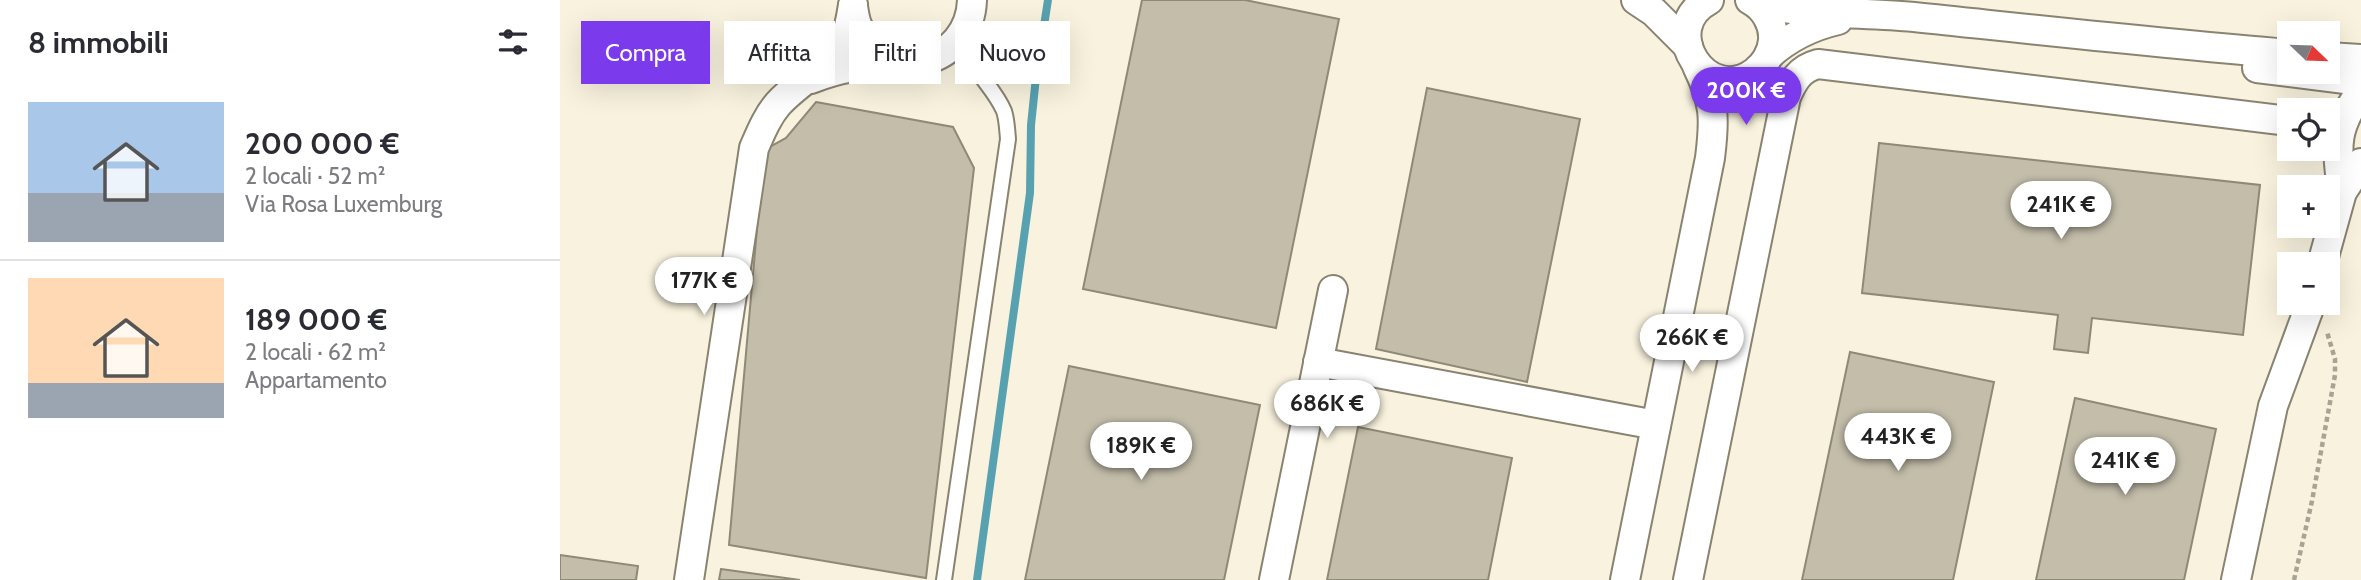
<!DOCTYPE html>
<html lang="it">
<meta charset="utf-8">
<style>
:root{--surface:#fff;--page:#f7f7f7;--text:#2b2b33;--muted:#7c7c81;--line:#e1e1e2;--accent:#7c3aed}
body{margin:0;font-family:Cabin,sans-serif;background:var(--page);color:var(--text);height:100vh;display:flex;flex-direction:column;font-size:26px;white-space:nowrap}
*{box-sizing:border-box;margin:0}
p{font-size:23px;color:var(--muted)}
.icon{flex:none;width:38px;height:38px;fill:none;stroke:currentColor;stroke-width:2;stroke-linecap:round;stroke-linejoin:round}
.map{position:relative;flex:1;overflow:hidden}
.panel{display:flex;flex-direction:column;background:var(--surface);width:560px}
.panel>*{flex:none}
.top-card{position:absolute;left:21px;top:21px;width:665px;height:63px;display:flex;gap:14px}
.needle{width:46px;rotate:113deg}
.buttons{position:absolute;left:1717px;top:21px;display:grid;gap:14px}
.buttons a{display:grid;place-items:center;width:63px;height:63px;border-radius:0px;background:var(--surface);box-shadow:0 7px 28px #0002;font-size:35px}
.price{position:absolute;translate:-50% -60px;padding:0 16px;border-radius:24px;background:#fff;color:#222;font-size:23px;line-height:46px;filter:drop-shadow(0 2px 4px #0008)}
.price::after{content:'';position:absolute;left:50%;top:42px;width:21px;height:16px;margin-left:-10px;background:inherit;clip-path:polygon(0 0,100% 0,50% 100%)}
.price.current{background:var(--accent);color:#fff}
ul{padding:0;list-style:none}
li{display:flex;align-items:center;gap:21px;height:175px;padding:0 28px}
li+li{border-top:2px solid var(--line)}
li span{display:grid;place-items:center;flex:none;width:196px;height:140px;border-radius:0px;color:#555}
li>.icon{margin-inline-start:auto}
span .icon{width:84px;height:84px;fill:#fffc;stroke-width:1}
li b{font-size:30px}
h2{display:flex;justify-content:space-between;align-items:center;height:84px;padding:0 28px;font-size:30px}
.tag{padding:0 24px;border-radius:0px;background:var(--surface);box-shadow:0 7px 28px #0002;font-size:24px;line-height:63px}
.tag.current{background:var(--accent);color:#fff}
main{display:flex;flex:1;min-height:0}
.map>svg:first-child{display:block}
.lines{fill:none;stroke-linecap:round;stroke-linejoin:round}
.stream{stroke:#58a1b0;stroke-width:8}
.building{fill:#c3bdaa;stroke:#8f8977;stroke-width:2}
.lane-casing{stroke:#898371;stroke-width:18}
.street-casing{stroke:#898371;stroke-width:32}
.path{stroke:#a8a394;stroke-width:4.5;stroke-dasharray:5 3.5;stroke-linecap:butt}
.lane{stroke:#fff;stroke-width:14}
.street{stroke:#fff;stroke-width:28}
</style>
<main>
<section class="panel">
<h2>8 immobili<svg class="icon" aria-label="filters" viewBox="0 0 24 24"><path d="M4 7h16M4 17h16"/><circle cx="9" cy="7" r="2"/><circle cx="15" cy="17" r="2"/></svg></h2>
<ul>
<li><span style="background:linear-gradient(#a9c7e8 65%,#9aa5b1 0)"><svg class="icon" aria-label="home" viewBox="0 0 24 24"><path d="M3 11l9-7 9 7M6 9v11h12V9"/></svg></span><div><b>200 000 €</b><p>2 locali · 52 m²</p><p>Via Rosa Luxemburg</p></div></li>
<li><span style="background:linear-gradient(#ffd9b3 75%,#9aa5b1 0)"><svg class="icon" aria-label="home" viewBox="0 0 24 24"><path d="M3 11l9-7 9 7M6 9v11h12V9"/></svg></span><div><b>189 000 €</b><p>2 locali · 62 m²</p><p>Appartamento</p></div></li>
</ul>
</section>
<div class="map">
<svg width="1801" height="580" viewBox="0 0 1801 580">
<rect width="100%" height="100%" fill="#f8f2de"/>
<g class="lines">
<!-- stream -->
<path class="stream" d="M417,580L470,193L471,125L476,77L488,0"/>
</g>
<!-- building -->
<g class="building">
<path d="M582,0H685L779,19L716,328L523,289Z"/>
<path d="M867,88L1020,119L967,382L816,349Z"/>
<path d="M256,102L393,127L414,168L366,578L169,545L204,150L226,138Z"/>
<path d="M1319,143L1700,185L1683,335L1532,318L1528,353L1494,349L1498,315L1302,293Z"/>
<path d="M1290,352L1434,382L1393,580H1242Z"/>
<path d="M509,366L700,405L664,580H465Z"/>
<path d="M1515,398L1656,429L1624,580H1476Z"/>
<path d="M798,427L952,458L928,580H767Z"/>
<path d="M0,555L78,566L76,580H0Z"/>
<path d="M161,569L240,580H159Z"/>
</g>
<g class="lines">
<defs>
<path id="lane" d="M384,580L448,139C447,129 447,120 444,111C430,79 404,70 409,30"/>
<g id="street">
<path d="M1076,0L1094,12L1128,46"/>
<path d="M1149,0C1096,28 1147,108 1195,72C1205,64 1212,53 1213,40C1214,24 1205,8 1190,0"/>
<path d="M1196,3C1250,15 1301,12 1354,17C1479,30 1604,44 1729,54"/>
<path d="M293,6C294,13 295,21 298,27C327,87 410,64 412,0"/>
<path d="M1209,55C1229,37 1252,26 1278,20"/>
<path d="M1768,57L1801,59"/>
<path d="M1697,68L1801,81"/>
<path d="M251,79C279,67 309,64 340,61"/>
<path d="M1782,192C1777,146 1773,131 1801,91"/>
<path d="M1762,264L1782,192L1801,163"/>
<path d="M758,362L1096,425"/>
<path d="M129,580L194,148C201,132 207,117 218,104C238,82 267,68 283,43C289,32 291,18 293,5"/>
<path d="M714,580L773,290"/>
<path d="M1065,580L1150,158C1155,118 1155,103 1137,66"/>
<path d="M1128,580L1226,97C1233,81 1239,69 1258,64L1729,121"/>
<path d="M1676,580L1713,406L1751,303"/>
</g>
</defs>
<!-- lane casing -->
<use href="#lane" class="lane-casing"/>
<!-- street casing -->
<use href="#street" class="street-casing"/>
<!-- path -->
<path class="path" d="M1734,580L1752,501L1775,375V359L1767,332"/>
<!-- lane -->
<use href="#lane" class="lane"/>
<!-- street -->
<use href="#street" class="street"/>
</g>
</svg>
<div class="buttons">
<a><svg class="needle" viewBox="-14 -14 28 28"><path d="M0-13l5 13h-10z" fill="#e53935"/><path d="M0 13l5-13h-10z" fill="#7c7c81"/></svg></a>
<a><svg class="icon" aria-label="locate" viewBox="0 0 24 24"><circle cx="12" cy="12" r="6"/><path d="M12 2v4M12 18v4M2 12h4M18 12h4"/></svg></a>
<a>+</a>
<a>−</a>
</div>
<b class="price current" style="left:1186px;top:127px">200K €</b>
<b class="price" style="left:1501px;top:241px">241K €</b>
<b class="price" style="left:144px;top:317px">177K €</b>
<b class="price" style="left:1132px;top:374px">266K €</b>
<b class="price" style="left:767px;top:440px">686K €</b>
<b class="price" style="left:1338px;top:473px">443K €</b>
<b class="price" style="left:581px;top:482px">189K €</b>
<b class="price" style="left:1565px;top:497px">241K €</b>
<div class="top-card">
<a class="tag current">Compra</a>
<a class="tag">Affitta</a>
<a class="tag">Filtri</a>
<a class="tag">Nuovo</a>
</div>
</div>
</main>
